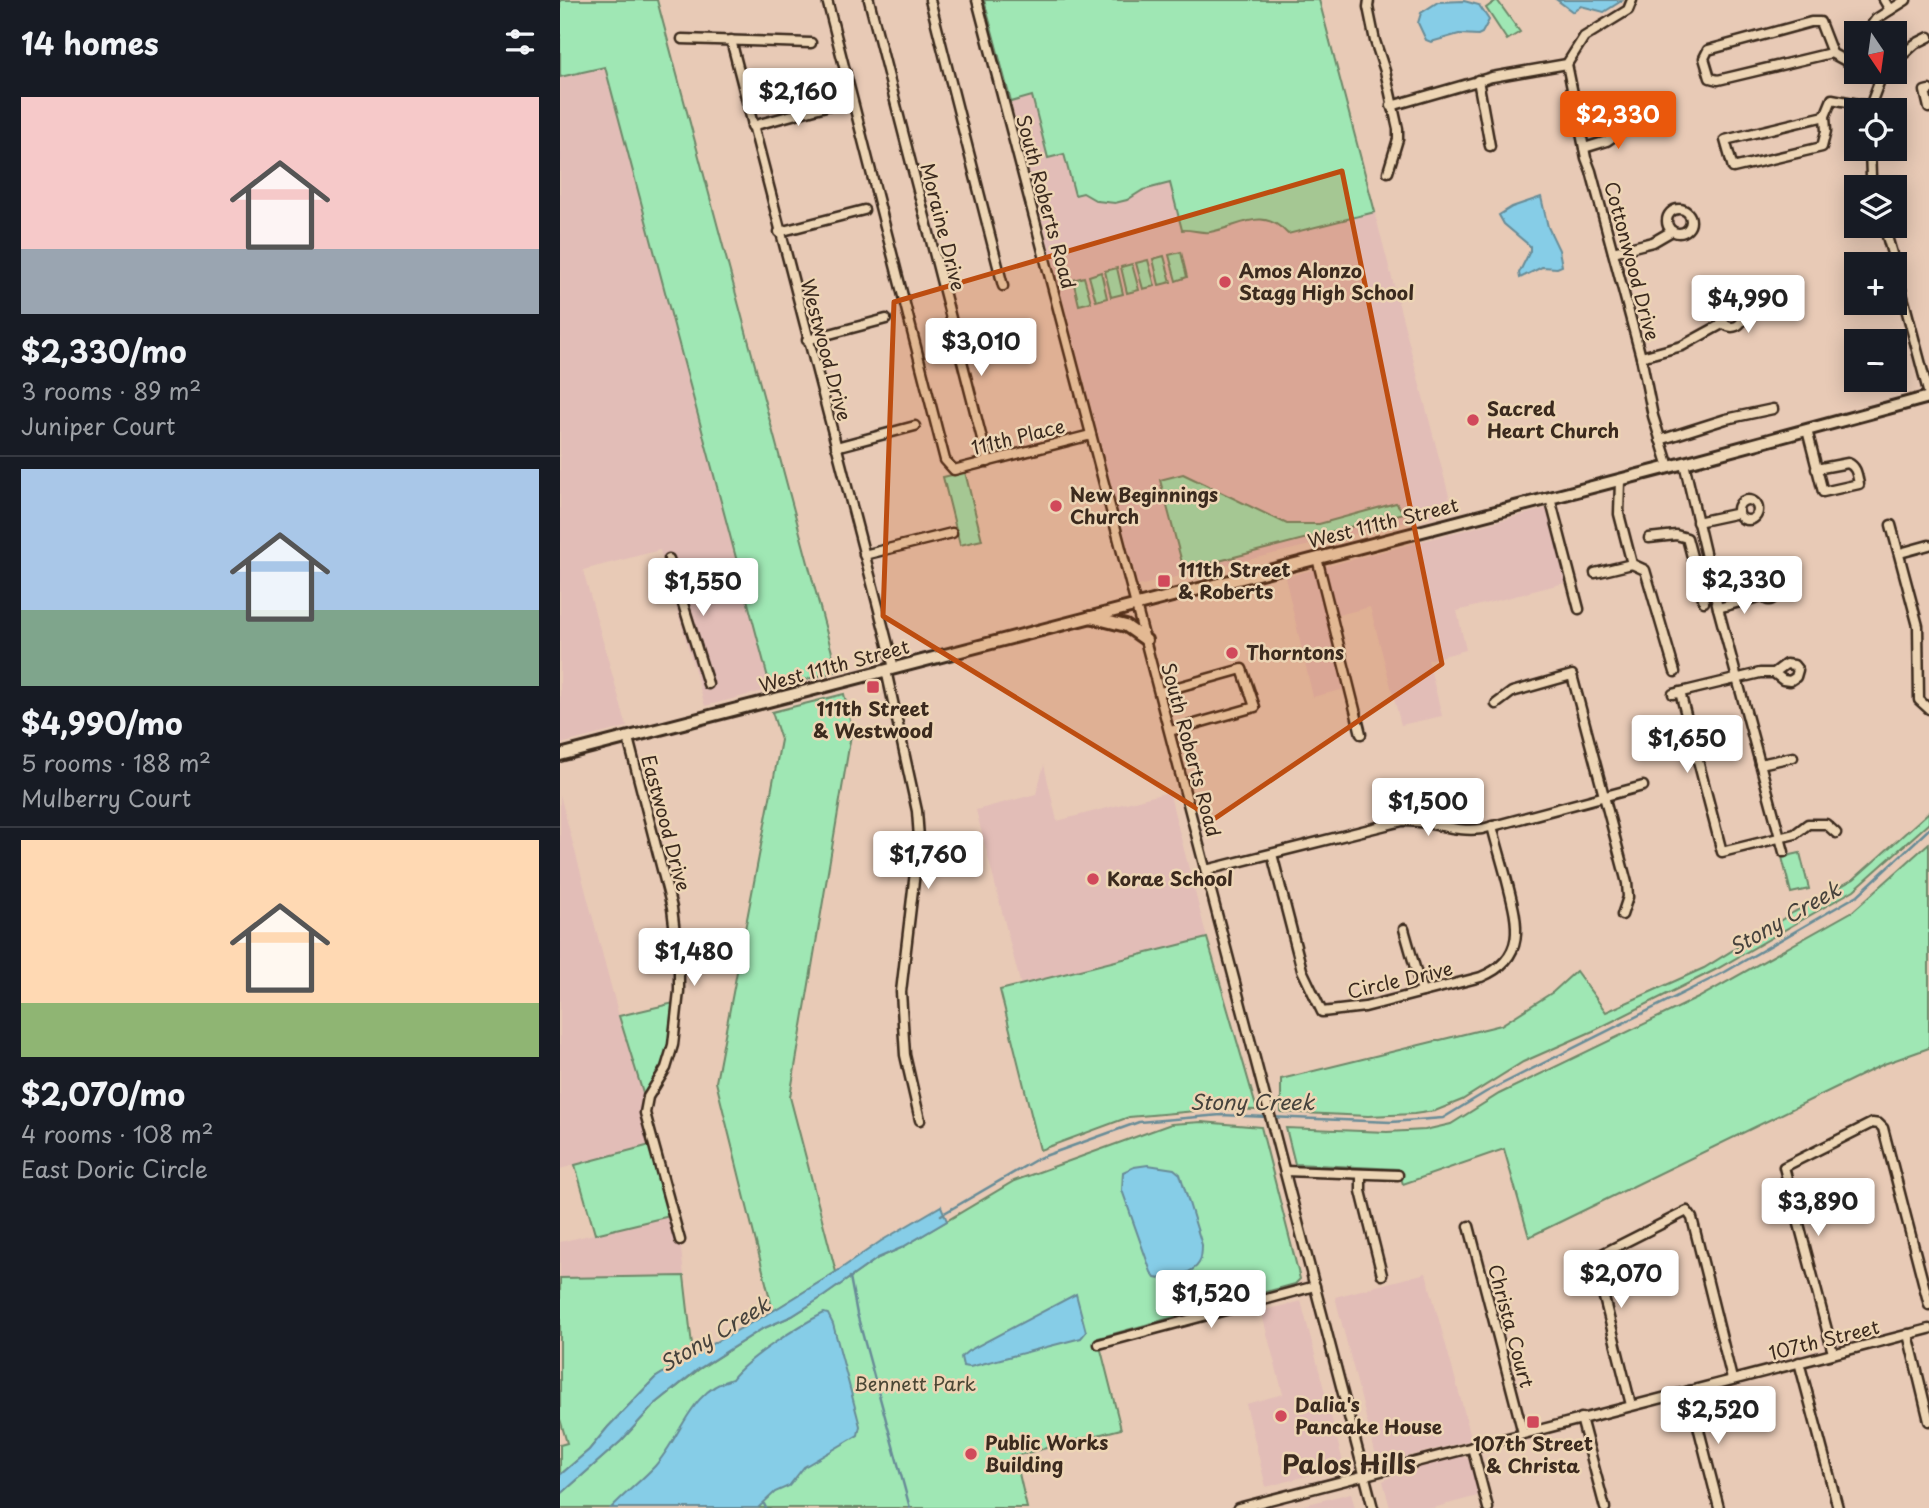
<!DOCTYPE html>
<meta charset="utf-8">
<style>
:root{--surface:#171b24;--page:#242831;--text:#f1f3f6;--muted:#9ea1a6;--line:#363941;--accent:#ea580c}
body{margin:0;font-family:"Playpen Sans",sans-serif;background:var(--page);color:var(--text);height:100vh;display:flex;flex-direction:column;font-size:26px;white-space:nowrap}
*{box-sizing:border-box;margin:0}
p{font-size:23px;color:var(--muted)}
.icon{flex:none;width:38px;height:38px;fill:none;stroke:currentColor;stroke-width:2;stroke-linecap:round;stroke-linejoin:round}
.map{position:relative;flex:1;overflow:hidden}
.side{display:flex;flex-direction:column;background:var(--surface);width:560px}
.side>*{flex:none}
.needle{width:46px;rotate:167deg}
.buttons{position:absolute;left:1284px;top:21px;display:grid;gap:14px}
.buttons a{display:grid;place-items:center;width:63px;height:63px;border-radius:0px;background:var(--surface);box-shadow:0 4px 18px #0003;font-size:35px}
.price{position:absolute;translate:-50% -60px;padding:0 16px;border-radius:7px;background:#fff;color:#222;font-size:23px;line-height:46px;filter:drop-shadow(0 2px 4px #0008)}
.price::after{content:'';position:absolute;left:50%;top:42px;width:21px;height:16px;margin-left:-10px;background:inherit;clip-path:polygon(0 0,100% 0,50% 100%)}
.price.active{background:var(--accent);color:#fff}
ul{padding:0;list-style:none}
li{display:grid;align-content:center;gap:14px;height:371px;padding:0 21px}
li+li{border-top:2px solid var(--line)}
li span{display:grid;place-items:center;height:217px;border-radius:0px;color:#555}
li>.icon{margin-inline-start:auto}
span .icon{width:126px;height:126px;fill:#fffc;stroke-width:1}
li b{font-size:30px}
h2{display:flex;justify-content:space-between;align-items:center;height:84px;padding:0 21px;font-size:30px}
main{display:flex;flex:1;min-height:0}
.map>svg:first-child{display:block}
.built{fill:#e2bdb7}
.green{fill:#9fe7b4;stroke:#6d8869;stroke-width:2}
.water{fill:#86cde7;stroke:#688c97;stroke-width:2}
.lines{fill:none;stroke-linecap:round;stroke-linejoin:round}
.stream{stroke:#688c97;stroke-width:2.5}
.minor-casing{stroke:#3b2a1e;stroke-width:13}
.major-casing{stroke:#3b2a1e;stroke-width:16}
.minor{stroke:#edd5b5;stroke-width:8}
.major{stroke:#edd5b5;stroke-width:10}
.marked{fill:#bd4d10;fill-opacity:0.2;stroke:#bd4d10;stroke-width:5;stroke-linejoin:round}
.poi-dot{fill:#d1495b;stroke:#edd5b5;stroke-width:2.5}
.labels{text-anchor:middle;stroke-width:5;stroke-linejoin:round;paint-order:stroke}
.street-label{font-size:19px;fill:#3b2a1e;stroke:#edd5b5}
.poi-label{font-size:19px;font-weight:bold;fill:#3b2a1e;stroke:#edd5b5;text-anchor:start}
.park-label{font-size:19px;fill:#4a4634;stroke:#edd5b5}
.water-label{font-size:21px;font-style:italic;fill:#46423c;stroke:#edd5b5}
.district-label{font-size:26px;font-weight:bold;fill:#3b2a1e;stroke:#edd5b5}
</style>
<main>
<section class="side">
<h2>14 homes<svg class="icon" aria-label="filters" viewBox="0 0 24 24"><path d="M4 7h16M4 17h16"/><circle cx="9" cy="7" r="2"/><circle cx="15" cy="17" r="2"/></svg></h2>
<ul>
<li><span style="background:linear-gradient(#f6c9c9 70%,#9aa5b1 0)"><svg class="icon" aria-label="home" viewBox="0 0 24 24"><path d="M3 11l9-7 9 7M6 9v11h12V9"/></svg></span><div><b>$2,330/mo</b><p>3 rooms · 89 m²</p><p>Juniper Court</p></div></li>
<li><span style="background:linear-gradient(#a9c7e8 65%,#7fa58c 0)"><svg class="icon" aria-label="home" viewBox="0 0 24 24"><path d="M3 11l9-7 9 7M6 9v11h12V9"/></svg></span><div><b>$4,990/mo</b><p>5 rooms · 188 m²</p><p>Mulberry Court</p></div></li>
<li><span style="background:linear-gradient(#ffd9b3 75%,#8fb573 0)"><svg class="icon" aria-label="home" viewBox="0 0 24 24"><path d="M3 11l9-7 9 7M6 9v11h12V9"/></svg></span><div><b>$2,070/mo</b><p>4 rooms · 108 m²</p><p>East Doric Circle</p></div></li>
</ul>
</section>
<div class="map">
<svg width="1369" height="1508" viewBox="0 0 1369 1508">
<rect width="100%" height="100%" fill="#e8cab6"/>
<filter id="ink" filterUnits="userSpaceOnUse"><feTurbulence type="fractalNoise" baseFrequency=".0143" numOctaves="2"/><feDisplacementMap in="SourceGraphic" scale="14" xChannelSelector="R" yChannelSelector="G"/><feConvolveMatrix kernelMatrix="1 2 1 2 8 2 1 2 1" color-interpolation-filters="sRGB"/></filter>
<g filter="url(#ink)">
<!-- built -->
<g class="built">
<path d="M424,0H759L893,511L578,586Z"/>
<path d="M45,66L211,689L145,706L100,550L23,570L67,727L0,744V77Z"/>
<path d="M992,507L1012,581L897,611L906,650L868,660L882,716L841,725L810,607L767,618L785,689L753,697L725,577Z"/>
<path d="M484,765L497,821L609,792L647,938L461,986L416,810L476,794Z"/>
<path d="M0,795L59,1016L86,1103L94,1144L0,1169Z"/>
<path d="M114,1215L120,1240L124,1276L0,1278V1242Z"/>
<path d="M866,1273L912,1440L818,1464L775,1297Z"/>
<path d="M741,1301L784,1466L706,1487L686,1404L723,1394L701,1311Z"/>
<path d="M898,1457H904L910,1460L921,1495L873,1508H830L823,1481L836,1474Z"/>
<path d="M791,1493L795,1508H732Z"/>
</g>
<!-- green -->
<g class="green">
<path d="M0,0H97L277,671L211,689L45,67L0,77Z"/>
<path d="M424,0H759L815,212L728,234C702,206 682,226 650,232C640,233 631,229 622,230L610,183L583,190L567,200L555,203L537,201L523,193L515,195L504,154L488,158L472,96L451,102Z"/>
<path d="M937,0L960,32L947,40L926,8Z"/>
<path d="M621,252L627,277L616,281L609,255Z"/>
<path d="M604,256L611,282L599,285L593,259Z"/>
<path d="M588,260L595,286L583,289L576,263Z"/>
<path d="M572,264L579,290L567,293L561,267Z"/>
<path d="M557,268L563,294L551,297L545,271Z"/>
<path d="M541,272L547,298L536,301L529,276Z"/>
<path d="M524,277L531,302L519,305L513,280Z"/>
<path d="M405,472L422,540L400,545L383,477Z"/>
<path d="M623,474L727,524H759L836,503L844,513L624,570L600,480Z"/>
<path d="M284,694L292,729L230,1097L276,1272L213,1311L156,1082L221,740L212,712Z"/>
<path d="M1369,812V823L1294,890L1157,969L1033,1031L963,1062L902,1100L875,1111L854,1114L808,1116L721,1112V1079L941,1025L993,992L1016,971L1046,1012L1144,968L1234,912L1294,879Z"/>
<path d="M1369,843V1048L1324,1064L969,1237L944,1149L843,1184L838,1169L735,1164L726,1128L827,1132L865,1130L891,1124L939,1094L1138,998L1293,911Z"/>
<path d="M1240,853L1249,889L1231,893L1222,857Z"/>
<path d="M647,938L697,1110L658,1109L569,1117L480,1150L440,990Z"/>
<path d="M118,1002L113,1045L86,1103L59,1016Z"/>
<path d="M642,1122L701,1127L740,1279L735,1284L538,1338L561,1429L455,1456L467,1508H0V1495L61,1441L94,1405L138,1370L202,1329L232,1316L264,1296L318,1258L341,1248L454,1181L611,1124Z"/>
<path d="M94,1144L114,1215L35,1234L15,1165Z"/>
<path d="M124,1276L133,1354L95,1378L48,1427L29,1450L0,1475V1445L7,1443L0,1419V1278Z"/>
</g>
<!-- water -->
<g class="water">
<path d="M997,0H1063L1044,12L1021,6L1013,12Z"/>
<path d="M904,1L919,5L929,20L922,33L918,35L899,34L871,42L866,40L858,23L861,13L878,2Z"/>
<path d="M981,197L988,227L999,250L1002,266L997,268L982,267L960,278L959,273L970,251V246L944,224L939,215L952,207Z"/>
<path d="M588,1165L614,1169L620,1174L642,1245C642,1251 642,1258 639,1263C633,1274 607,1281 595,1278L591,1272L562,1190L563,1172L574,1167Z"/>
<path d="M381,1206L387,1221L341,1248L318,1258L264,1296L232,1316L202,1329L137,1370L94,1405L61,1441L0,1495V1475L29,1450L48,1427L95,1378L133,1354L213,1311L276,1272L321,1241Z"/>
<path d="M516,1294L526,1332L521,1338L410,1367L403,1366L401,1357L408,1351Z"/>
<path d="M264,1313L268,1314L273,1324L300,1426L298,1435L244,1467L229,1486L215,1492L198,1508H51C65,1493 81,1481 95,1466C122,1436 130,1390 172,1379C188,1358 238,1326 264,1313Z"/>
</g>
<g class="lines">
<!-- stream -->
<g class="stream">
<path d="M381,1215L479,1158L579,1122L661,1115L831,1122L883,1118L926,1092L1165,972L1298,895L1369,829"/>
<path d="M290,1277L297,1314L350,1508"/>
<path d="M204,1504L206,1508"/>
</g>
<defs>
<g id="minor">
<path d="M267,0L385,460L394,470L531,435"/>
<path d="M309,0L428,462"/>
<path d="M370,0L443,286"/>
<path d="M417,0L813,1508"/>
<path d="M809,0L808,7L815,41L825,71L838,129V139L828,172"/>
<path d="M1324,0L1330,10"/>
<path d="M1311,33L1308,30L1316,19L1346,0"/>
<path d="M122,39L251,43"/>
<path d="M171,40L334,668"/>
<path d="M1272,53L1260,22H1251L1148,50L1144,58L1150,78L1158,80L1271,53L1297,67"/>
<path d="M1335,62L1355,44L1369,37"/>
<path d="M1007,64L1026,158L1031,171L1081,357L1093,416L1109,467"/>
<path d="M1305,72L1320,80"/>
<path d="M918,80L930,146"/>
<path d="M1369,90L1365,91L1369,108"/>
<circle cx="1086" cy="113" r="11"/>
<path d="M831,106L932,77L1007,64L1024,37L1068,10L1072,0"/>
<path d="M1309,109L1320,80L1327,72"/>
<path d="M1265,116L1266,131L1262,147L1173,168L1165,140L1265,116L1272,99L1309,106"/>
<path d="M192,126L277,103"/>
<path d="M1024,148L1047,141L1077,120"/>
<path d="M1310,149L1311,177L1314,187"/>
<circle cx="1119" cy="221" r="12"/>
<path d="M1324,226L1335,264"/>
<path d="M219,232L304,210"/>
<path d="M1053,252L1093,242L1112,231"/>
<path d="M1335,267L1369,395"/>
<circle cx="1172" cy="316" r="11"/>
<path d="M247,340L326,319"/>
<path d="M1081,357L1122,346L1164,323"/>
<path d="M1247,430L1263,492L1299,484C1297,475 1297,467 1288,463L1256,469"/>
<path d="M1100,440L1166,419L1213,409"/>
<path d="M276,447L355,426"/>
<path d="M1124,463L1158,608L1224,852"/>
<path d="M1060,480L1059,514L1072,564L1085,570L1115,672"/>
<path d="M990,498L1019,609"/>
<circle cx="1188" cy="510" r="10"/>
<path d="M1137,522L1179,513"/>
<path d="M1331,525L1358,626L1359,700L1369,709"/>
<path d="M1089,538L1116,535L1127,538L1144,602"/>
<path d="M1340,553L1369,545"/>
<path d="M304,555L392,533"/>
<path d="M757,558L801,734"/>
<path d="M109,559L148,684"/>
<path d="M1035,573L1072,564"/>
<circle cx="1209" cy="594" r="6"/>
<path d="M1158,608L1202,596"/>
<path d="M326,670L357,811L359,838L341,992L345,1055L360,1120"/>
<path d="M600,692L682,669L695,707L610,731"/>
<path d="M1120,692L1162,852L1235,834L1248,824H1266L1276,833"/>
<path d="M1113,694L1200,673H1214L1223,680L1230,681L1236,677L1238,670L1234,665L1226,664L1214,673"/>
<path d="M936,704L952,692L1012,675L1067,883L1068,897L1062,915"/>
<path d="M68,738L112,908L119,966V991L113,1045L106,1068L88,1097L85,1113L120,1240"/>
<path d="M1200,764L1233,757"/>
<path d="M712,854L742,970L762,1012L805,1007L921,977C967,958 958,924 948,885C943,865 937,846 932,826"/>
<path d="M646,870L842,821C870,820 894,833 922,829L1083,786"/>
<path d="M844,929L862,992"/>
<path d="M725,1171L838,1175"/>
<path d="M801,1174V1191L822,1275"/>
<path d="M909,1226L963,1433"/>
<path d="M1348,1334L1369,1421"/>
<path d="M539,1344L755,1286"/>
<path d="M1273,1353L1224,1167L1312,1123L1319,1124L1323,1128L1369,1305"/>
<path d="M1239,1362L1278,1508"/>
<path d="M1129,1391L1159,1508"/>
<path d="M1071,1405L1034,1258L1127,1211L1132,1218L1172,1379"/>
<path d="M1021,1418L1045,1508"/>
<path d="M912,1447L928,1508"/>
<path d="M678,1508L1369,1329"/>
</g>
<g id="major">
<path d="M530,617L566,626L586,640"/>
<path d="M0,755L1109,467L1369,397"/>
</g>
</defs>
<!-- minor casing -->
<use href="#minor" class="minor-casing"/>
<!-- major casing -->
<use href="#major" class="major-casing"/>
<!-- minor -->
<use href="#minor" class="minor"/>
<!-- major -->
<use href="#major" class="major"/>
</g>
</g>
<!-- marked area -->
<path class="marked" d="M782,171L882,664L654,819L323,616L334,302Z"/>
<!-- markers -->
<g class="poi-dot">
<circle cx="665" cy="282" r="7"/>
<circle cx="913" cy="420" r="7"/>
<circle cx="496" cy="506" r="7"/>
<rect x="597" y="574" width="14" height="14" rx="3.5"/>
<circle cx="672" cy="653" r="7"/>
<rect x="306" y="680" width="14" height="14" rx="3.5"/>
<circle cx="533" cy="879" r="7"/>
<circle cx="721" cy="1416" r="7"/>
<rect x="966" y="1415" width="14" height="14" rx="3.5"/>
<circle cx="411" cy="1454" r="7"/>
</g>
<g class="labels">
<!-- street labels -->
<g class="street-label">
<text transform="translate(486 202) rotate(75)" y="7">South Roberts Road</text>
<text transform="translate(383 227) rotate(76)" y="7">Moraine Drive</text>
<text transform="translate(1072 261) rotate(75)" y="7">Cottonwood Drive</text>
<text transform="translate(266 350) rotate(75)" y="7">Westwood Drive</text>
<text transform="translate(458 437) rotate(-14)" y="7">111th Place</text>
<text transform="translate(823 523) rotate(-14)" y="7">West 111th Street</text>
<text transform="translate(274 666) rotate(-15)" y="7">West 111th Street</text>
<text transform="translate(631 750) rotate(75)" y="7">South Roberts Road</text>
<text transform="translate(106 823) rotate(75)" y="7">Eastwood Drive</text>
<text transform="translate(840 980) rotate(-13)" y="7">Circle Drive</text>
<text transform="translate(951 1326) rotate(75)" y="7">Christa Court</text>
<text transform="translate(1264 1340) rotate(-14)" y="7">107th Street</text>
</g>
<!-- poi labels -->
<g class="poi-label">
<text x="679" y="278">Amos Alonzo<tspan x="679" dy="22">Stagg High School</tspan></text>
<text x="927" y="416">Sacred<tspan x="927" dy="22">Heart Church</tspan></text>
<text x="510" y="502">New Beginnings<tspan x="510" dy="22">Church</tspan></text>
<text x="618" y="577">111th Street<tspan x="618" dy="22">&amp; Roberts</tspan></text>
<text x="686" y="660">Thorntons</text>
<text x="313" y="716" text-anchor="middle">111th Street<tspan x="313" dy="22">&amp; Westwood</tspan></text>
<text x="547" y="886">Korae School</text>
<text x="735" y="1412">Dalia's<tspan x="735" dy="22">Pancake House</tspan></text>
<text x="425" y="1450">Public Works<tspan x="425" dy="22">Building</tspan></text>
<text x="973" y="1451" text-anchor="middle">107th Street<tspan x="973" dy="22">&amp; Christa</tspan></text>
</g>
<!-- park labels -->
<g class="park-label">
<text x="355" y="1391">Bennett Park</text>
</g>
<!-- water labels -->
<g class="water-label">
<text transform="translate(1225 919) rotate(-30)" y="7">Stony Creek</text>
<text x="692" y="1110">Stony Creek</text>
<text transform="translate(155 1335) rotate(-31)" y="7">Stony Creek</text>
</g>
<!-- district labels -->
<g class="district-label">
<text x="789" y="1474">Palos Hills</text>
</g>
</g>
</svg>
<div class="buttons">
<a><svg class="needle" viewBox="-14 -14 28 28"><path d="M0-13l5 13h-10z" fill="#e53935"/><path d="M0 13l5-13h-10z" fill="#9ea1a6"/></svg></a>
<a><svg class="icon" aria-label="locate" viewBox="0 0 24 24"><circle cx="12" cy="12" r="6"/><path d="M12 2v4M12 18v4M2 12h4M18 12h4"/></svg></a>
<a><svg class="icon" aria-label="layers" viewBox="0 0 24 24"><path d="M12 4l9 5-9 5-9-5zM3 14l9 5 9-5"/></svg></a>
<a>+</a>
<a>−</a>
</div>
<b class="price" style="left:238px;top:128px">$2,160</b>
<b class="price active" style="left:1058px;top:151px">$2,330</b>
<b class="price" style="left:1188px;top:335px">$4,990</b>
<b class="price" style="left:421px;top:378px">$3,010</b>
<b class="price" style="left:1184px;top:616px">$2,330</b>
<b class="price" style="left:143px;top:618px">$1,550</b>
<b class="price" style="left:1127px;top:775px">$1,650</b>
<b class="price" style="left:868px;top:838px">$1,500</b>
<b class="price" style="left:368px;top:891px">$1,760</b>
<b class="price" style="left:134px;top:988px">$1,480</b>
<b class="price" style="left:1258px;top:1238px">$3,890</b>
<b class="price" style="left:1061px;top:1310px">$2,070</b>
<b class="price" style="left:651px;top:1330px">$1,520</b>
<b class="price" style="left:1158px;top:1446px">$2,520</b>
</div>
</main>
